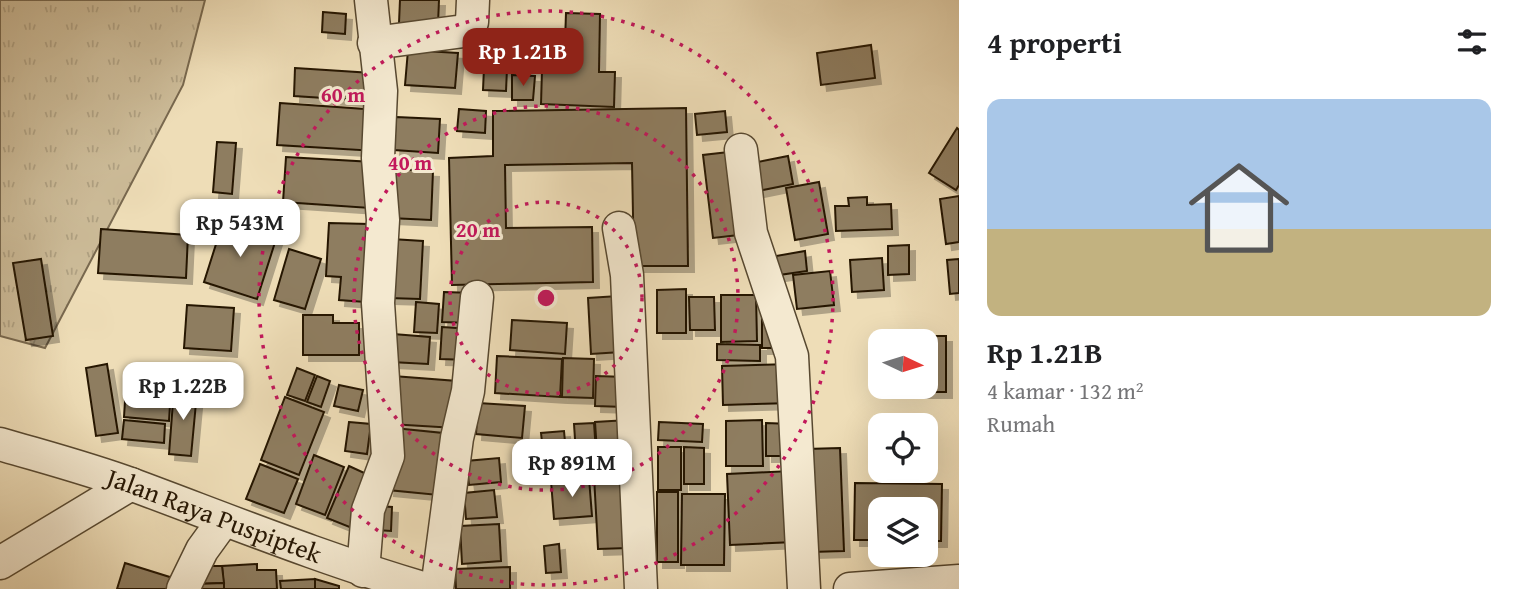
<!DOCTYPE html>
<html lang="id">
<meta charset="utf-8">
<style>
:root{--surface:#fff;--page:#f2f2f2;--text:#202124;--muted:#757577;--accent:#8f2418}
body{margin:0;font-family:"Gentium Book Plus",serif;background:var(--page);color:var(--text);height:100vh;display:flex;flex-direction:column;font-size:26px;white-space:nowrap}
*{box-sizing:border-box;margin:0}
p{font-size:23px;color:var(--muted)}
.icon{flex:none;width:38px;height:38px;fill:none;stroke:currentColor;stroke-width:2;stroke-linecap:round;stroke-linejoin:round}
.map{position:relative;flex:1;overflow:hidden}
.side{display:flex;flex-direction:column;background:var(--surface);width:560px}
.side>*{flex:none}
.needle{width:46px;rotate:94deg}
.fabs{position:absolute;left:868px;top:329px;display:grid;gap:14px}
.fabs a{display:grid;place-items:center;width:70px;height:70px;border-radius:14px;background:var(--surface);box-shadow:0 7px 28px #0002;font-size:35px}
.price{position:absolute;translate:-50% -60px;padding:0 16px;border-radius:14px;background:#fff;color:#222;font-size:23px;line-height:46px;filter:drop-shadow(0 2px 4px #0008)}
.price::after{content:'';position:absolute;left:50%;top:42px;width:21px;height:16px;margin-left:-10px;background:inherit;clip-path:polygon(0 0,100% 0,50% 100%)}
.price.active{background:var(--accent);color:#fff}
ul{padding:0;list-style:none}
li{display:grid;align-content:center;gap:14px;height:371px;padding:0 28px}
li span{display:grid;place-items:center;height:217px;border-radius:14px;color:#555}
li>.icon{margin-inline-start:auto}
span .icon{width:126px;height:126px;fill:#fffc;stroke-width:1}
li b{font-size:30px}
h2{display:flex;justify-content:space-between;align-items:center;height:84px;padding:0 28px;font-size:30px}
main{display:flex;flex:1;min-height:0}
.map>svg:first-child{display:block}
.grass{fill:url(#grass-tufts);stroke:#78684e;stroke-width:2}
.building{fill:#8e7d61;stroke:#251603;stroke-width:2;filter:url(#shadow)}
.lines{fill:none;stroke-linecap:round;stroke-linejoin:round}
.minor-casing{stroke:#574830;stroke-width:35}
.minor{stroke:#f4e9d0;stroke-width:32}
.ring{fill:none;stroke:#c2185b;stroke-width:3.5;stroke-dasharray:3.5 7}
.labels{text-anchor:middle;stroke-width:6;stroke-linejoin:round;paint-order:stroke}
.street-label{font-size:26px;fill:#251603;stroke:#f4e9d0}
.centre{fill:#c2185b;stroke:#f4e9d0;stroke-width:3.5}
.ring-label{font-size:21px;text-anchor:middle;font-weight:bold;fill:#c2185b;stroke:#f4e9d0;stroke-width:6;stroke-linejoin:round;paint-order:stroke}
</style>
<main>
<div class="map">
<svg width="959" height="589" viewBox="0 0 959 589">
<defs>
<pattern id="grass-tufts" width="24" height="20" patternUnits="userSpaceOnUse" patternTransform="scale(1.75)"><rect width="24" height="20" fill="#ccbb98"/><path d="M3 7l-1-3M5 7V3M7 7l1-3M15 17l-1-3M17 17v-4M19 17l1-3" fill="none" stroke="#afa081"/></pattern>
<filter id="shadow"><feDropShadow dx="6" dy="6" stdDeviation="0" flood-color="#0004"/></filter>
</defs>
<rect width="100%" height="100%" fill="#eeddb7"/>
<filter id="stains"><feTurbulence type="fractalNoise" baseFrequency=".00286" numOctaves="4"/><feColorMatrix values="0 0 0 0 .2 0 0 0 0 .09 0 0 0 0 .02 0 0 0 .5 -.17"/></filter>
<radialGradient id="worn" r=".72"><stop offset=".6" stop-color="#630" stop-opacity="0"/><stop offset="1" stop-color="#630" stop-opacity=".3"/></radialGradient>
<!-- grass -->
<path class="grass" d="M0,0H205L183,85L45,348L0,336Z"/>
<!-- building -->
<g class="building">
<path d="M400,0H439L438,24L399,23Z"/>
<path d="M323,12L346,14L345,34L322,32Z"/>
<path d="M566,13L600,14L599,72H615L614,107L541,104L542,70L564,71Z"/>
<path d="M485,45L508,46L506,91L483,90Z"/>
<path d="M871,45L875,78L821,85L817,53Z"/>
<path d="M408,50L458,53L455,88L405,85Z"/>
<path d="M295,68L372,73L370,101L294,96Z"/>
<path d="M512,75L535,76L533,100H512Z"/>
<path d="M280,103L379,110L376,151L277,145Z"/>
<path d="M686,108L688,266H634L632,163L505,165L506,228L592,227L593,282L452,285L449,158L493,156V111Z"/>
<path d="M459,109L486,111L485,133L457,131Z"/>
<path d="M725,111L727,132L697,135L695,114Z"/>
<path d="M396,117L440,119L438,153L394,150Z"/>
<path d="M957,128L959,130V185L956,190L929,173Z"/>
<path d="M217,142L236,143L232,194L213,192Z"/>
<path d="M737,151L747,234L713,238L703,155Z"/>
<path d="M788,156L793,184L758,191L753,163Z"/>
<path d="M286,157L373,162L370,208L283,202Z"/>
<path d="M393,169L433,171L431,220L390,218Z"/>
<path d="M819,182L828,234L795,240L786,188Z"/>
<path d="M959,196V242L946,244L940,199Z"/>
<path d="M867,197V205L891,204L892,229L836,231L835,206H849L848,198Z"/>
<path d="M224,219L277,236L257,299L204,282Z"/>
<path d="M329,223L369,224L365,302L339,300L341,277L326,276Z"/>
<path d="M101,229L188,235L186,278L98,273Z"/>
<path d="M391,239L423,241L420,299L388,298Z"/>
<path d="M909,245V274L888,275V246Z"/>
<path d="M289,249L321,259L305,309L274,300Z"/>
<path d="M805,251L807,271L779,275L776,256Z"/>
<path d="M882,258L884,290L852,292L850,260Z"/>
<path d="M41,259L53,336L26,340L13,263Z"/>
<path d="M959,259V293L950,294L947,260Z"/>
<path d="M830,271L834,305L797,309L793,275Z"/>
<path d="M686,289V333H657V290Z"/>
<path d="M444,292L473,293L471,323L442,322Z"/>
<path d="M721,295H756L757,341L721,342Z"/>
<path d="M618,296L621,352L591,354L588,298Z"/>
<path d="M689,297H714L715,330H690Z"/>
<path d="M416,302L439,304L437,333L414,332Z"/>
<path d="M187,305L234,308L231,351L184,348Z"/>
<path d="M762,312L775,348H762Z"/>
<path d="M303,315H333V323H359V355H303Z"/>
<path d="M512,320L567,323L565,354L510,350Z"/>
<path d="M442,327L471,329L469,360L440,359Z"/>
<path d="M393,334L430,337L428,364L391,362Z"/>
<path d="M904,336H946V392H904V387H926V341H904Z"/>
<path d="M717,344L760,345V361L717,360Z"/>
<path d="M497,356L562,359L560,397L495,393Z"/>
<path d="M563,358L594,359L593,398L562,397Z"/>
<path d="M107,364L118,433L96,436L86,368Z"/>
<path d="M791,364L792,403L723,405L722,366Z"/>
<path d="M297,368L315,375L305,401L287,395Z"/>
<path d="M317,376L330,381L321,407L307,402Z"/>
<path d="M393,376L457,381L455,428L390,424Z"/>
<path d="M596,376L626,377L625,407L595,406Z"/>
<path d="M339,385L363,390L358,411L334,406Z"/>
<path d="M126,386L171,389L169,421L124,417Z"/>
<path d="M174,389L197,392L191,456L169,454Z"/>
<path d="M285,397L324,412L299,475L261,460Z"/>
<path d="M478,403L525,406L522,438L476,434Z"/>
<path d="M124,420L165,424L164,443L122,439Z"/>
<path d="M628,420L631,465L598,467L595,422Z"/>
<path d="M762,420L763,466H726V421Z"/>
<path d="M349,422L371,424L367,454L345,451Z"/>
<path d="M659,422L703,424L702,442L658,440Z"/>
<path d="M594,423L597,467L577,469L574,424Z"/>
<path d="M766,423L791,424V456H766Z"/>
<path d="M394,428L443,433L438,495L388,490Z"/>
<path d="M564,431L568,475L546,478L541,433Z"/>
<rect x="658" y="447" width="23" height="43"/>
<path d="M684,447L704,448V484H684Z"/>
<path d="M840,448L844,551L811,552L806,449Z"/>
<path d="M314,455L344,467L325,515L296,504Z"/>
<path d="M499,458L501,482L469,485L466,461Z"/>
<path d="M260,464L298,479L284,513L246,499Z"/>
<path d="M349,466L373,477L352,528L327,518Z"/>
<path d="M624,471L628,548L598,549L594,476Z"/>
<path d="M791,471L794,542L730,545L727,474Z"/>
<path d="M589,478L592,516L554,519L551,481Z"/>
<path d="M855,483L942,484L941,541H926V509H880V540H854Z"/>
<path d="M494,490L497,517L466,519L464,493Z"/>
<rect x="657" y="492" width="21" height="70"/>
<path d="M682,494H725L724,565H681Z"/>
<path d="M378,506L392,507L391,531L377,530Z"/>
<path d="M499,524L501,561L462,564L460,526Z"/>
<path d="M559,544L561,572L546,573L544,546Z"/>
<path d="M125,563L173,578L170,589H117Z"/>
<path d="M257,564V570H276L277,589H224L222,566Z"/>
<path d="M204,566H222L224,583L195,584Z"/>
<path d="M510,567V589H456L455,569Z"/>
<path d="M315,579V589H281L280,581Z"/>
<path d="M315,579L339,586V589H315Z"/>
<path d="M224,583V589H192L195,584Z"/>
</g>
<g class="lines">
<defs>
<g id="minor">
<path d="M374,43L464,31L472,22L473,0"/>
<path d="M741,150L751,233L792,356L804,589"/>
<path d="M619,228L627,275L641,589"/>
<path id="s1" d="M0,444C44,457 90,469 133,485C230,521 326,560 426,589"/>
<path d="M0,563L131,484"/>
<path d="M363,571L368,510L388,456L378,303L383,220L378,158L381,91L371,0"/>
<path d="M183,589L202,550L223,521"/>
<path d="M437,589L457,438L468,391L477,297"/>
<path d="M850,589L959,581"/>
</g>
</defs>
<!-- minor casing -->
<use href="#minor" class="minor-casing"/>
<!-- minor -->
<use href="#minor" class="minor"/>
</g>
<!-- distance rings -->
<g class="ring">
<circle cx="546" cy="298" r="96"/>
<circle cx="546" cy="298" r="192"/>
<circle cx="546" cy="298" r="287"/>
</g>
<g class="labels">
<!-- street labels -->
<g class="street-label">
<text dy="9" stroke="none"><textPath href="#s1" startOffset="226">Jalan Raya Puspiptek</textPath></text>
</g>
</g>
<circle cx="546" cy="298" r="10" class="centre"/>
<g class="ring-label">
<text x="343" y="102">60 m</text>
<text x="410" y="170">40 m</text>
<text x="478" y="237">20 m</text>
</g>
<rect width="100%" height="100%" filter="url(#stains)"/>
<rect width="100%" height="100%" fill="url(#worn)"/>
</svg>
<div class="fabs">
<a><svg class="needle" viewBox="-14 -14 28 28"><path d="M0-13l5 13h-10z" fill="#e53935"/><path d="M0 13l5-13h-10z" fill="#757577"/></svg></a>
<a><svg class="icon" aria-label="locate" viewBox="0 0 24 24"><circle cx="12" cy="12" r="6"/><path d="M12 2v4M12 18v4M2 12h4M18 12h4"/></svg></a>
<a><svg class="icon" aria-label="layers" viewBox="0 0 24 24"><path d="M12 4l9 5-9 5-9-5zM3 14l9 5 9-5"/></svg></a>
</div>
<b class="price active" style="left:523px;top:88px">Rp 1.21B</b>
<b class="price" style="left:240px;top:259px">Rp 543M</b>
<b class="price" style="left:183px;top:422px">Rp 1.22B</b>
<b class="price" style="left:572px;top:499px">Rp 891M</b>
</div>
<section class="side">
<h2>4 properti<svg class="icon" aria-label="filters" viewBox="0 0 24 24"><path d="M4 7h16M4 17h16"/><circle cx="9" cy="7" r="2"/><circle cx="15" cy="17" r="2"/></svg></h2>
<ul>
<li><span style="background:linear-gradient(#a9c7e8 60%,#c2b280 0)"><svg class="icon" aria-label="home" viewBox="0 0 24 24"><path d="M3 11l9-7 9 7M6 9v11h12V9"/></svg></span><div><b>Rp 1.21B</b><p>4 kamar · 132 m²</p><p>Rumah</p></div></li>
</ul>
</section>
</main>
